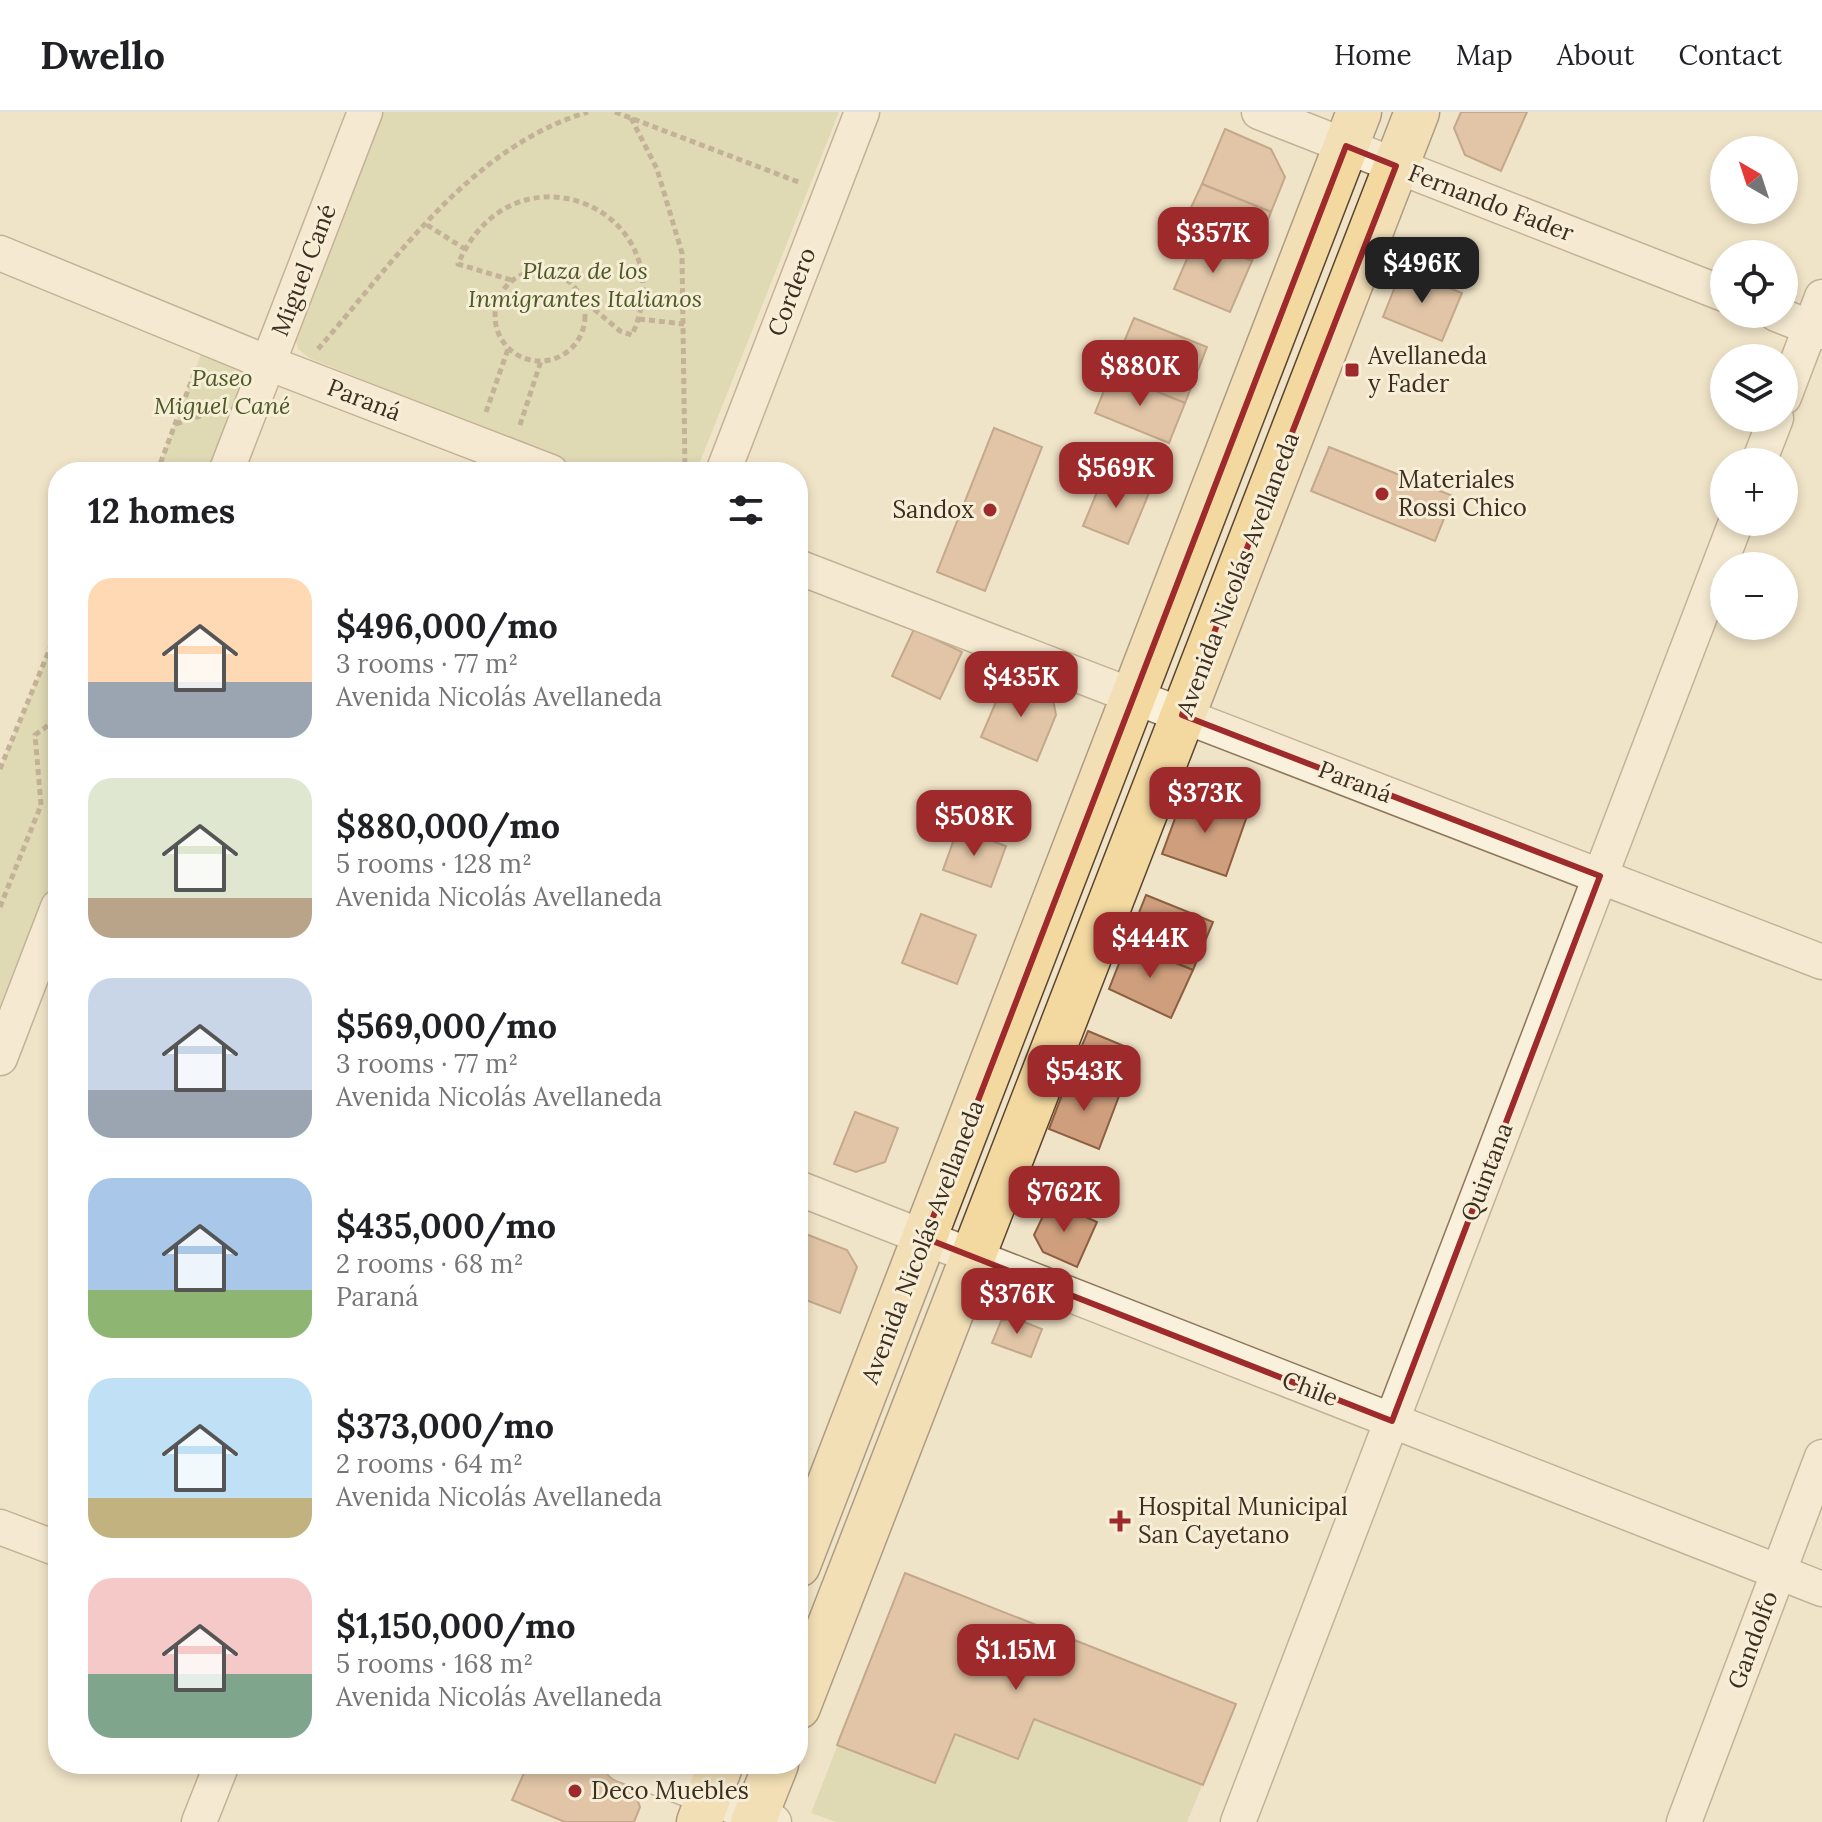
<!DOCTYPE html>
<meta charset="utf-8">
<style>
:root{--surface:#fff;--page:#f6f6f6;--text:#202124;--muted:#757577;--line:#e0e0e0;--accent:#9e2a2b}
body{margin:0;font-family:Lora,serif;background:var(--page);color:var(--text);height:100vh;display:flex;flex-direction:column;font-size:30px;white-space:nowrap}
*{box-sizing:border-box;margin:0}
p{font-size:26px;color:var(--muted)}
.icon{flex:none;width:44px;height:44px;fill:none;stroke:currentColor;stroke-width:2;stroke-linecap:round;stroke-linejoin:round}
.map{position:relative;flex:1;overflow:hidden}
.details{position:absolute;left:48px;top:350px;width:760px;height:1312px;display:flex;flex-direction:column;background:var(--surface);border-radius:32px;box-shadow:0 4px 12px #0003}
.details>*{flex:none}
.needle{width:52px;rotate:321deg}
.buttons{position:absolute;left:1710px;top:24px;display:grid;gap:16px}
.buttons a{display:grid;place-items:center;width:88px;height:88px;border-radius:50%;background:var(--surface);box-shadow:0 4px 12px #0003;font-size:40px}
.price{position:absolute;translate:-50% -68px;padding:0 18px;border-radius:16px;background:var(--accent);color:#fff;font-size:26px;line-height:52px;filter:drop-shadow(0 2px 4px #0008)}
.price::after{content:'';position:absolute;left:50%;top:48px;width:24px;height:18px;margin-left:-12px;background:inherit;clip-path:polygon(0 0,100% 0,50% 100%)}
.price.on{background:#222;color:#fff}
ul{padding:0;list-style:none}
li{display:flex;align-items:center;gap:24px;height:200px;padding:0 40px}
li span{display:grid;place-items:center;flex:none;width:224px;height:160px;border-radius:24px;color:#555}
li>.icon{margin-inline-start:auto}
span .icon{width:96px;height:96px;fill:#fffc;stroke-width:1}
li b{font-size:34px}
h2{display:flex;justify-content:space-between;align-items:center;height:96px;padding:0 40px;font-size:34px}
header{display:flex;align-items:center;gap:48px;box-sizing:border-box;height:112px;padding:0 40px;background:var(--surface);border-bottom:2px solid var(--line)}
header strong{font-size:38px}
nav{display:flex;gap:44px;margin-inline-start:auto;font-size:28px}
.map>svg:first-child{display:block}
.green{fill:#c9cf9b}
.building{fill:#cf9f7d;stroke:#8d5f41;stroke-width:2}
.lines{fill:none;stroke-linecap:round;stroke-linejoin:round}
.minor-casing{stroke:#8d765c;stroke-width:37}
.major-casing{stroke:#5b4430;stroke-width:47}
.path{stroke:#8d765c;stroke-width:5;stroke-dasharray:6 4;stroke-linecap:butt}
.minor{stroke:#faf1dc;stroke-width:34}
.major{stroke:#f3d9a0;stroke-width:44}
.marked{fill:none;stroke:#9e2a2b;stroke-width:6;stroke-linejoin:round}
.poi-dot{fill:#9e2a2b;stroke:#f7eed8;stroke-width:3}
.labels{text-anchor:middle;stroke-width:6;stroke-linejoin:round;paint-order:stroke}
.street-label{font-size:24px;fill:#3d2e20;stroke:#f7eed8}
.park-label{font-size:24px;font-style:italic;fill:#4d5a26;stroke:#f7eed8}
.poi-label{font-size:24px;fill:#3d2e20;stroke:#f7eed8;text-anchor:start}
</style>
<header>
<strong>Dwello</strong>
<nav><a>Home</a><a>Map</a><a>About</a><a>Contact</a></nav>
</header>
<div class="map">
<svg width="1822" height="1710" viewBox="0 0 1822 1710">
<rect width="100%" height="100%" fill="#f0e4c8"/>
<!-- green -->
<g class="green">
<path d="M380,0H839L696,360H593L309,246L298,237L295,226Z"/>
<path d="M207,226L268,251L226,360H157Z"/>
<path d="M58,517V795L0,945V657Z"/>
<path d="M905,1461L1236,1592L1187,1710H836L811,1701Z"/>
</g>
<!-- building -->
<g class="building">
<path d="M1461,0H1527L1501,59L1465,43L1454,16Z"/>
<path d="M1225,17L1271,37L1285,65L1271,100L1202,72Z"/>
<path d="M1202,72L1271,100L1252,149L1180,119Z"/>
<path d="M1196,126L1252,149L1230,200L1174,177Z"/>
<path d="M1402,157L1462,181L1442,229L1383,205Z"/>
<path d="M1134,206L1207,235L1185,291L1111,261Z"/>
<path d="M1111,261L1185,291L1169,331L1095,301Z"/>
<path d="M994,316L1042,335L985,479L937,460Z"/>
<path d="M1329,335L1453,384L1435,429L1311,379Z"/>
<path d="M1104,363L1149,381L1128,432L1083,414Z"/>
<path d="M914,517L962,540L940,587L892,564Z"/>
<path d="M1007,564L1052,582L1056,603L1037,649L981,625Z"/>
<path d="M1184,682L1247,704L1226,764L1162,742Z"/>
<path d="M958,716L1006,734L991,775L943,758Z"/>
<path d="M1146,783L1213,810L1193,858L1127,831Z"/>
<path d="M921,802L976,823L957,872L902,851Z"/>
<path d="M1127,831L1193,858L1171,906L1109,877Z"/>
<path d="M1088,919L1129,936L1111,982L1069,965Z"/>
<path d="M1069,965L1119,984L1099,1037L1049,1017Z"/>
<path d="M855,1000L898,1016L885,1050L856,1060L834,1052Z"/>
<path d="M1050,1089L1097,1110L1077,1155L1043,1140L1034,1123Z"/>
<path d="M798,1119L847,1138L857,1155L840,1201L798,1185Z"/>
<path d="M1014,1206L1042,1217L1031,1245L992,1231L1001,1209Z"/>
<path d="M905,1461L1236,1592L1203,1673L1034,1607L1018,1647L955,1622L935,1671L837,1633Z"/>
<path d="M528,1652H588L631,1670L640,1695L634,1710H565L512,1688Z"/>
</g>
<g class="lines">
<defs>
<g id="minor">
<path d="M1259,0L1724,182"/>
<path d="M0,141L268,251L551,360"/>
<path d="M1776,202L1822,220"/>
<path d="M1784,285L1822,185"/>
<path d="M1759,350L1776,306"/>
<path d="M226,360L365,0"/>
<path d="M723,360L862,0"/>
<path d="M798,455L1822,850"/>
<path d="M0,946L58,795"/>
<path d="M798,1076L1822,1477"/>
<path d="M0,1415L58,1437"/>
<path d="M622,1652L774,1710"/>
<path d="M199,1710L222,1652"/>
<path d="M1238,1710L1736,410"/>
<path d="M1684,1710L1822,1345"/>
</g>
<g id="major">
<path d="M798,1453L1359,0"/>
<path d="M798,1595L1417,0"/>
<path d="M699,1710L721,1652"/>
<path d="M753,1710L776,1652"/>
</g>
</defs>
<!-- minor casing -->
<use href="#minor" class="minor-casing"/>
<!-- major casing -->
<use href="#major" class="major-casing"/>
<!-- path -->
<g class="path">
<path d="M615,0L801,71"/>
<path d="M631,6L657,57L682,141L685,360"/>
<path d="M427,113L465,137"/>
<circle cx="540" cy="204" r="45"/>
<path d="M511,168L458,152C514,22 688,100 632,223L620,219L582,187"/>
<path d="M639,207L684,212"/>
<path d="M318,237C395,149 470,35 588,0"/>
<path d="M486,300L508,237"/>
<path d="M176,312L212,300"/>
<path d="M520,313L541,249"/>
<path d="M157,360L196,257"/>
<path d="M0,657L58,517"/>
<path d="M0,795L41,693L35,623L58,606"/>
</g>
<!-- minor -->
<use href="#minor" class="minor"/>
<!-- major -->
<use href="#major" class="major"/>
</g>
<!-- marked area -->
<path d="M0 0H1822V1710H0ZM1346,34L1396,54L1182,603L1600,764L1392,1309L925,1126Z" fill="#f0e4c8" fill-opacity=".55" fill-rule="evenodd"/>
<path class="marked" d="M1346,34L1396,54L1182,603L1600,764L1392,1309L925,1126Z"/>
<!-- markers -->
<g class="poi-dot">
<rect x="1344" y="250" width="16" height="16" rx="4"/>
<circle cx="1382" cy="382" r="8"/>
<circle cx="990" cy="398" r="8"/>
<path d="M1116 1397h8v8h8v8h-8v8h-8v-8h-8v-8h8z"/>
<circle cx="575" cy="1679" r="8"/>
</g>
<g class="labels">
<!-- street labels -->
<g class="street-label">
<text transform="translate(1491 91) rotate(21)" y="8">Fernando Fader</text>
<text transform="translate(304 158) rotate(-69)" y="8">Miguel Cané</text>
<text transform="translate(792 180) rotate(-69)" y="8">Cordero</text>
<text transform="translate(364 288) rotate(21)" y="8">Paraná</text>
<text transform="translate(1238 462) rotate(-69)" y="8">Avenida Nicolás Avellaneda</text>
<text transform="translate(1355 670) rotate(21)" y="8">Paraná</text>
<text transform="translate(1487 1060) rotate(-69)" y="8">Quintana</text>
<text transform="translate(923 1130) rotate(-69)" y="8">Avenida Nicolás Avellaneda</text>
<text transform="translate(1310 1277) rotate(21)" y="8">Chile</text>
<text transform="translate(1753 1528) rotate(-70)" y="8">Gandolfo</text>
</g>
<!-- park labels -->
<g class="park-label">
<text x="585" y="167">Plaza de los<tspan x="585" dy="28">Inmigrantes Italianos</tspan></text>
<text x="222" y="274">Paseo<tspan x="222" dy="28">Miguel Cané</tspan></text>
</g>
<!-- poi labels -->
<g class="poi-label">
<text x="1368" y="252">Avellaneda<tspan x="1368" dy="28">y Fader</tspan></text>
<text x="1398" y="376">Materiales<tspan x="1398" dy="28">Rossi Chico</tspan></text>
<text x="974" y="406" text-anchor="end">Sandox</text>
<text x="1138" y="1403">Hospital Municipal<tspan x="1138" dy="28">San Cayetano</tspan></text>
<text x="591" y="1687">Deco Muebles</text>
</g>
</g>
</svg>
<div class="buttons">
<a><svg class="needle" viewBox="-14 -14 28 28"><path d="M0-13l5 13h-10z" fill="#e53935"/><path d="M0 13l5-13h-10z" fill="#757577"/></svg></a>
<a><svg class="icon" aria-label="locate" viewBox="0 0 24 24"><circle cx="12" cy="12" r="6"/><path d="M12 2v4M12 18v4M2 12h4M18 12h4"/></svg></a>
<a><svg class="icon" aria-label="layers" viewBox="0 0 24 24"><path d="M12 4l9 5-9 5-9-5zM3 14l9 5 9-5"/></svg></a>
<a>+</a>
<a>−</a>
</div>
<b class="price" style="left:1213px;top:163px">$357K</b>
<b class="price on" style="left:1422px;top:193px">$496K</b>
<b class="price" style="left:1140px;top:296px">$880K</b>
<b class="price" style="left:1116px;top:398px">$569K</b>
<b class="price" style="left:1021px;top:607px">$435K</b>
<b class="price" style="left:1205px;top:723px">$373K</b>
<b class="price" style="left:974px;top:746px">$508K</b>
<b class="price" style="left:1150px;top:868px">$444K</b>
<b class="price" style="left:1084px;top:1001px">$543K</b>
<b class="price" style="left:1064px;top:1122px">$762K</b>
<b class="price" style="left:1017px;top:1224px">$376K</b>
<b class="price" style="left:1016px;top:1580px">$1.15M</b>
<section class="details">
<h2>12 homes<svg class="icon" aria-label="filters" viewBox="0 0 24 24"><path d="M4 7h16M4 17h16"/><circle cx="9" cy="7" r="2"/><circle cx="15" cy="17" r="2"/></svg></h2>
<ul>
<li><span style="background:linear-gradient(#ffd9b3 65%,#9aa5b1 0)"><svg class="icon" aria-label="home" viewBox="0 0 24 24"><path d="M3 11l9-7 9 7M6 9v11h12V9"/></svg></span><div><b>$496,000/mo</b><p>3 rooms · 77 m²</p><p>Avenida Nicolás Avellaneda</p></div></li>
<li><span style="background:linear-gradient(#dfe7d0 75%,#b9a48a 0)"><svg class="icon" aria-label="home" viewBox="0 0 24 24"><path d="M3 11l9-7 9 7M6 9v11h12V9"/></svg></span><div><b>$880,000/mo</b><p>5 rooms · 128 m²</p><p>Avenida Nicolás Avellaneda</p></div></li>
<li><span style="background:linear-gradient(#c9d6e8 70%,#9aa5b1 0)"><svg class="icon" aria-label="home" viewBox="0 0 24 24"><path d="M3 11l9-7 9 7M6 9v11h12V9"/></svg></span><div><b>$569,000/mo</b><p>3 rooms · 77 m²</p><p>Avenida Nicolás Avellaneda</p></div></li>
<li><span style="background:linear-gradient(#a9c7e8 70%,#8fb573 0)"><svg class="icon" aria-label="home" viewBox="0 0 24 24"><path d="M3 11l9-7 9 7M6 9v11h12V9"/></svg></span><div><b>$435,000/mo</b><p>2 rooms · 68 m²</p><p>Paraná</p></div></li>
<li><span style="background:linear-gradient(#bfe0f5 75%,#c2b280 0)"><svg class="icon" aria-label="home" viewBox="0 0 24 24"><path d="M3 11l9-7 9 7M6 9v11h12V9"/></svg></span><div><b>$373,000/mo</b><p>2 rooms · 64 m²</p><p>Avenida Nicolás Avellaneda</p></div></li>
<li><span style="background:linear-gradient(#f6c9c9 60%,#7fa58c 0)"><svg class="icon" aria-label="home" viewBox="0 0 24 24"><path d="M3 11l9-7 9 7M6 9v11h12V9"/></svg></span><div><b>$1,150,000/mo</b><p>5 rooms · 168 m²</p><p>Avenida Nicolás Avellaneda</p></div></li>
</ul>
</section>
</div>
